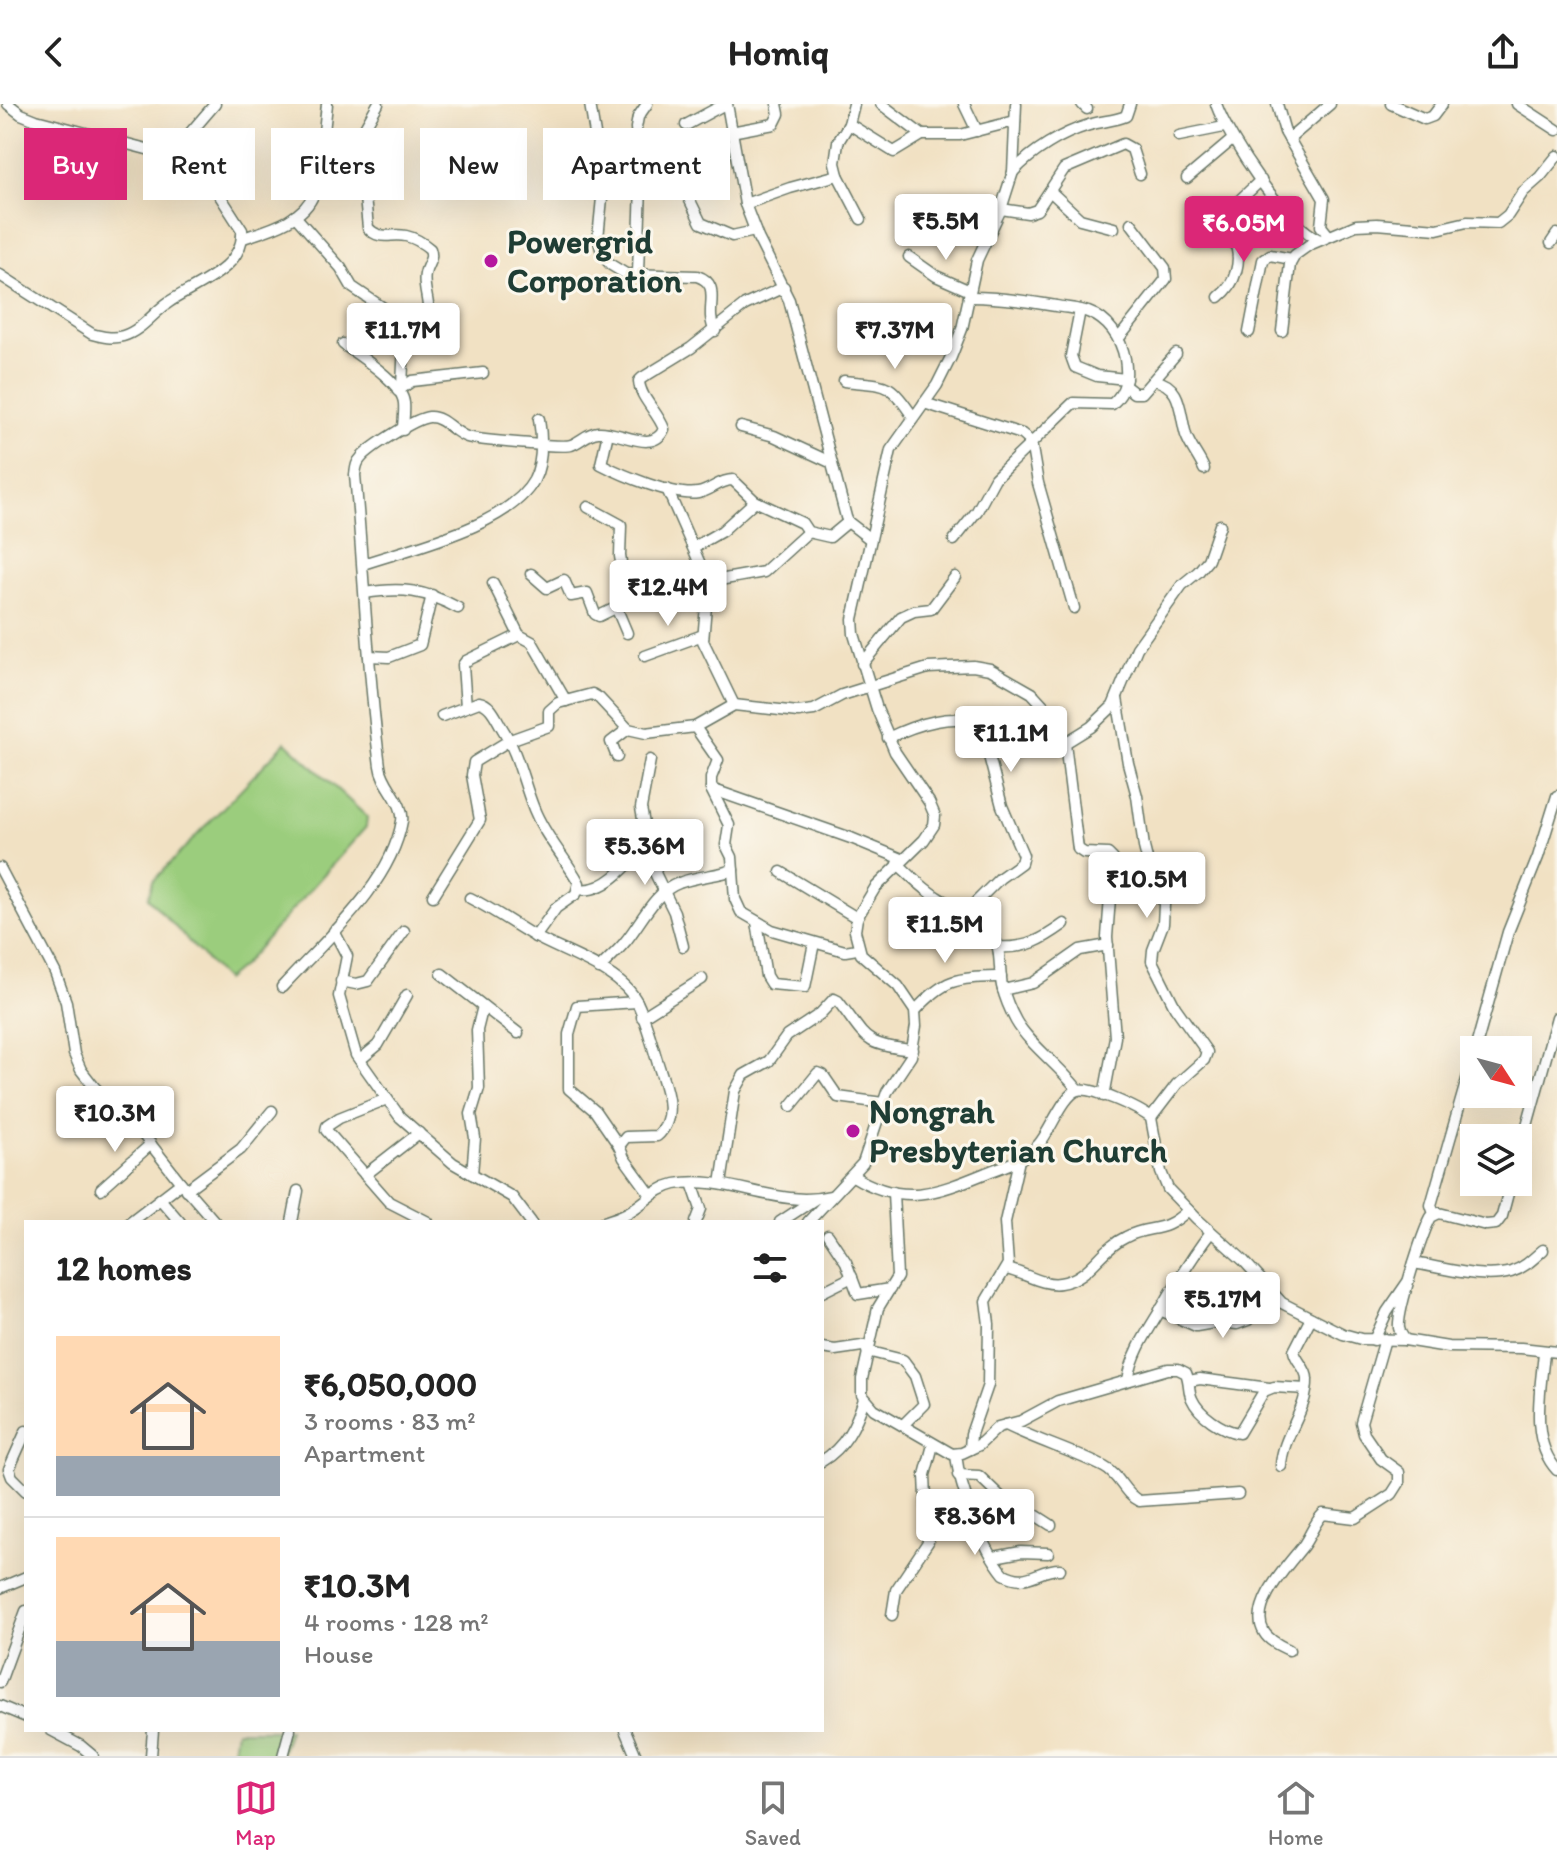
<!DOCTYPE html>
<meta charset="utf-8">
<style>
:root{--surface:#fff;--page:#f2f2f2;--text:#222;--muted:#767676;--line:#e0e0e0;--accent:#db2777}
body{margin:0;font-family:Itim,sans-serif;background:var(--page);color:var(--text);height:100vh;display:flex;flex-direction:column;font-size:30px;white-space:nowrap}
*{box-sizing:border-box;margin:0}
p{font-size:26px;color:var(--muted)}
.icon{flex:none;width:44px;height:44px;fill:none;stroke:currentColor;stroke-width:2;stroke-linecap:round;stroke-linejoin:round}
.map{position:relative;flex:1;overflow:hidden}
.panel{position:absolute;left:24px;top:1116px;width:800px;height:512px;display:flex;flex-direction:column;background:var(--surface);border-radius:0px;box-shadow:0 8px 32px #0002}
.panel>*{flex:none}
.top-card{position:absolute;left:24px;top:24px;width:800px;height:72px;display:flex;gap:16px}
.needle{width:52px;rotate:126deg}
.buttons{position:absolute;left:1460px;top:932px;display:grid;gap:16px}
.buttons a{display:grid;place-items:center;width:72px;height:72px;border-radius:0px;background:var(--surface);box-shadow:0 8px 32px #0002;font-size:40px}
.price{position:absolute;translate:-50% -68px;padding:0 18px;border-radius:8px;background:#fff;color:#222;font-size:26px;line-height:52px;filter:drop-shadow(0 2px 4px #0008)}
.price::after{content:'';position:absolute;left:50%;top:48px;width:24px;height:18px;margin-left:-12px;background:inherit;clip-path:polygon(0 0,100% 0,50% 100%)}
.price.selected{background:var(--accent);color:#fff}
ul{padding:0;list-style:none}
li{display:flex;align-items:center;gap:24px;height:200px;padding:0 32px}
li+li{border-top:2px solid var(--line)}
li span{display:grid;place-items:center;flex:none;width:224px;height:160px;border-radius:0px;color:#555}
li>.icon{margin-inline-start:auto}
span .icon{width:96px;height:96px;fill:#fffc;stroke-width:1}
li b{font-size:34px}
h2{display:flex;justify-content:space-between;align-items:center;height:96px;padding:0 32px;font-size:34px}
.tag{padding:0 28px;border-radius:0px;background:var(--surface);box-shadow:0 8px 32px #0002;font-size:28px;line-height:72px}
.tag.selected{background:var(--accent);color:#fff}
header{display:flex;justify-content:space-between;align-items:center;height:104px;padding:0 32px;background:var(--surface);font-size:36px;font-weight:700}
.menu{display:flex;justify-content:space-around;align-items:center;height:112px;border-top:2px solid var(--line);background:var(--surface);font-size:22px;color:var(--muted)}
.menu a{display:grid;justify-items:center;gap:4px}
.menu .selected{color:var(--accent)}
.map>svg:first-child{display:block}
.pitch{fill:#9bcd7d;stroke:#5d8558;stroke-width:2}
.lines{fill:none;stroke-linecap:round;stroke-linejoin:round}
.minor-casing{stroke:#687666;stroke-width:13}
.minor{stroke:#fff;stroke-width:10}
.poi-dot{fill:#b5179e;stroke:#fbf7ec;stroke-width:3}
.labels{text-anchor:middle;stroke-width:6;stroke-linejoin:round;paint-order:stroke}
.poi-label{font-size:34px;font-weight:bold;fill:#1f3d34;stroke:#fbf7ec;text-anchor:start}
</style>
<header><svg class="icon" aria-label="back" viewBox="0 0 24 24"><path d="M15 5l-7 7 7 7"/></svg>Homiq<svg class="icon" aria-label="share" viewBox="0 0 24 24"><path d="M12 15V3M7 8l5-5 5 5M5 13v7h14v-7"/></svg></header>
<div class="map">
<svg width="1557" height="1652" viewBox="0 0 1557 1652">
<rect width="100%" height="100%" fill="#fbf7ec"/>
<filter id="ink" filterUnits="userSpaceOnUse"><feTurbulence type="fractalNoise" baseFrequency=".0125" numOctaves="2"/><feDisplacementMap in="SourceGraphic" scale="16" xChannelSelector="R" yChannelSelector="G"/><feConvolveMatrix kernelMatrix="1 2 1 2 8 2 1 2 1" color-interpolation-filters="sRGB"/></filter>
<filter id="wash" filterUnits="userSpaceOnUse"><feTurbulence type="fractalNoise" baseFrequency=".006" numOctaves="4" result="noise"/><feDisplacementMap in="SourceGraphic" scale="32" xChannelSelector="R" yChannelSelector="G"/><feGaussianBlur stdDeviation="1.8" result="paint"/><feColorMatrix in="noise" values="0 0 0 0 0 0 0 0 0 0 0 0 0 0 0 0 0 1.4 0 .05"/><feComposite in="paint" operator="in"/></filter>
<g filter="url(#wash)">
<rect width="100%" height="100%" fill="#f1e1c3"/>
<!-- pitch -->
<g class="pitch">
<path d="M286,638L367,713L366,723L243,861L225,876L148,794L153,777Z"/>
<path d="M236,1626H289L280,1652H232Z"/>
</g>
</g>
<g filter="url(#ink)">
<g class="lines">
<defs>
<g id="minor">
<path d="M590,0L601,66L602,94L598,134L603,152L611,161L626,170L697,172C724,181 703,205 715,227"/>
<path d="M727,0L745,100L758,134L789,196L846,413L848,418L870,435"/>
<path d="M854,0L849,20L838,38L835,59L838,71L861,115"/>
<path d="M881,0L922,31"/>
<path d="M964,0L977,27"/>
<path d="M1082,0L1087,5"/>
<path d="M1216,0C1229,36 1285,121 1320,136"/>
<path d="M1277,0L1285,28L1324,95L1321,122L1329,132"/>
<path d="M1391,0L1425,15L1433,12L1442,0"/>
<path d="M1517,0L1557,26"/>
<path d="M849,20L894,48L922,31H960L1015,17"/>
<path d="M686,21L725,0"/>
<path d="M731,28L774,20L779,10L777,0"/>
<path d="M1179,32L1224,23"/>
<path d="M1289,35L1330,0"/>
<path d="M323,37L327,0"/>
<path d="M172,50L215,0"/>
<path d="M1013,68C1032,47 1062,29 1089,21C1101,17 1114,17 1126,12L1130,0"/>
<path d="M679,74L701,119L732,132L755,127"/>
<path d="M1187,74L1232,36"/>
<path d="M1050,87L1080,115L1114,124"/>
<path d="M745,100L790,84L838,71"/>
<path d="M1001,105L1028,109L1037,106L1064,65L1123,40L1132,45L1140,70"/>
<path d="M295,112L341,164L352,183L410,222L420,221L427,216C432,201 422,185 425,170C427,159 434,156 430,145C423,139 415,134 406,132C391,129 380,137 368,124L365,93L367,86L381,69C376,56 360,54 355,41L378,0"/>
<path d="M243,134C267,126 304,117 314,89C317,81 315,70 315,62"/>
<path d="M1551,139L1557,130"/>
<path d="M909,153L936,172L970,187"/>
<path d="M638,169L641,81L636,24L638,13L647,0"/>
<path d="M0,171L92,230C103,233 112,235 123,232C141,227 154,208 169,198C194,181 245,165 242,126L213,81L181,54L36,16L21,10L8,0"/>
<path d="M1219,193C1235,181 1244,155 1233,135C1230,129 1225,125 1222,120L1223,112L1261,76"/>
<path d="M1080,206L1071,252L1075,263L1097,272L1126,275"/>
<path d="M1282,227L1290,160L1295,151L1309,141L1356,121L1377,120L1437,125L1467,118L1498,119L1508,111L1523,88L1540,73L1557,52"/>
<path d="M1249,228L1263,156L1270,151L1292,155"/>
<path d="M1119,234L1166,175L1165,164L1131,119"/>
<path d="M343,240C359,252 402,278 404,299C405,308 403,318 403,326"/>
<path d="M1154,276C1183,282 1179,308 1186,331C1190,343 1199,353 1204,365"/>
<path d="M844,277C887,282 888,275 913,313"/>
<path d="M1125,282L1134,289H1142L1176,250"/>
<path d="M402,283L404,237L413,230L414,223"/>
<path d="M398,287L412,277L483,269"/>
<path d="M924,299L1022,330L1031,338L1038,379L1074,504"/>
<path d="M741,323L774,332L830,358"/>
<path d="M608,329L601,360C622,371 674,393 698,389C711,387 719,376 733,376L755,397L802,419L808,428L830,433L848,418"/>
<path d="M667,385L708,478L703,537L734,601"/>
<path d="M588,403L621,421L620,452L627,497"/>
<path d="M954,436L977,407L995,374L1073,299L1112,300C1126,288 1128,273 1125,255C1121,234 1108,215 1088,208C1078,204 1066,204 1056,202C1027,197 999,193 969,193"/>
<path d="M694,443L722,427L755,397"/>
<path d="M363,460C410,444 509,422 534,376C543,358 542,334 539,315"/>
<path d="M531,470L547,484L564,476L571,492L587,489L595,510L599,512L632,496L708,478L764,468L808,428"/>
<path d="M493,479L519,531"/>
<path d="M365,489C402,483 425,486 458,504"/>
<path d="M616,503L627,529"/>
<path d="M369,552L389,553L420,541L432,491"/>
<path d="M645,552L703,531"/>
<path d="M862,560L901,513L914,507L931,505L955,473"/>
<path d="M1117,594L1128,659L1137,692L1144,743L1147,755L1160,778L1164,801L1163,820L1153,846L1152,857L1175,903L1207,948L1204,956L1177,980L1151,1014"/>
<path d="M466,603L463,561L466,557L519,531L532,538L566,597"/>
<path d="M442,612L479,598C491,600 496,614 502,624C518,649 523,678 534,705C545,733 565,753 579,779L576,790L556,804L535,833"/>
<path d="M695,623L718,656L711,674V685L851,734L902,755"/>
<path d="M888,634C910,623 962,603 982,625L1002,702L1023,751L1021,759L1000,774L967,807"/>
<path d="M1065,639L1091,623L1113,602L1137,544L1182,481L1198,468L1208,456L1220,421"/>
<path d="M617,653L611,638L628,625"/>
<path d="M711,685L729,721L726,741L732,753L735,795L741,808L772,826L845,847L857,845"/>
<path d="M647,737L662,736L670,745L657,761L655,769L674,808L683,842"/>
<path d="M898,760C911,772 924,786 940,795C957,805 975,808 988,823C1003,840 998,862 1002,882C1005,894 1010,906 1016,917C1029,940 1061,963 1078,986"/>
<path d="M0,764L55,868L66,898L74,950L81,966L95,984L138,1024L181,1079L215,1118"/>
<path d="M781,768L857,814"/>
<path d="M579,785C606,790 633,756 647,737L641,704L650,656"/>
<path d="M433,792L480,716L472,671L474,658L510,636L549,622V607L558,599L592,590L599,594L628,625L646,629L695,623L734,601L798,608L814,606L842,591L928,564L973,562L990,565L1032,589L1054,613L1065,639L1078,745L1084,749L1108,750L1113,755L1107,833L1115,933L1104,992"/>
<path d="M470,794C492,805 512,819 534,832C564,849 621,866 637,898C648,920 653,946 661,969C668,990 676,1015 657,1032L626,1033L619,1042L624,1054L651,1091"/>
<path d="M757,818L766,872L771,880L805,883L814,839"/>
<path d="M334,827L347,852L339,892L356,951L400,1013L453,1059L512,1093L531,1118"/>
<path d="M998,843C1026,845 1042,836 1064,820"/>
<path d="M599,865C607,856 617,848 625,838C641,819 654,788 679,779C696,772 716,772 733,766"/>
<path d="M442,870L518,929"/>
<path d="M341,877L356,880L368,877L404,827"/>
<path d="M282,883C324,837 391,781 402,717C405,698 382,681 380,662C367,565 364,467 355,371C356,364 356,359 361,354C370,343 416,314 429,313C443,312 454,329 467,333C478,336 563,344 571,341C580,338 587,329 598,328C619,326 653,351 664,325C658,308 640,294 639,277L642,274L691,244L745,201L784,183"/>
<path d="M1003,886L1033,879L1080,846L1108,841"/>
<path d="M915,907C946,873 957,874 1001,873"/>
<path d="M642,913L702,875"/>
<path d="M1475,946L1508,828L1538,753L1557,692"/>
<path d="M360,956L378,941L407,891"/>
<path d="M387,995L339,1014L327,1022L326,1026L389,1098L428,1118"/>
<path d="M791,1002L818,969L823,971L838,993L883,999"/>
<path d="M619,1042L595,1007L569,985V930L577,902L637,898"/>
<path d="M1518,1054L1557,913"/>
<path d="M472,1070L475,1034L471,1010L479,984L477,926L483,902"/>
<path d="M365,1071L419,1029"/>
<path d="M853,1072C903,1103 937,1089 986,1069C1006,1061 1024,1057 1039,1040C1050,1028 1063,991 1078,986C1091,982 1140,1005 1151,1014L1161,1068L1168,1085L1197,1115L1244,1157L1282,1199L1343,1230L1361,1235L1405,1236L1448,1243L1521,1244L1557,1248"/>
<path d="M692,1079L701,1105L696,1118"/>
<path d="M721,1080L735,987L744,971L769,957L787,932L820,910L834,895L838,897C867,934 861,941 913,946"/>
<path d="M101,1085L151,1040"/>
<path d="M186,1086L241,1045L272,1007"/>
<path d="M893,1088L897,1173L878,1204L862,1275V1291L874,1305L952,1350L962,1349L979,1341L998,1323L1021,1317L1058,1297L1168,1265H1178L1186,1269C1190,1278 1188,1287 1192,1295C1199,1311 1223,1327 1239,1329L1264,1287L1274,1283L1306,1285"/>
<path d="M160,1095L180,1118"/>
<path d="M1434,1110L1431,1101L1474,951"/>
<path d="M130,1118L181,1079"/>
<path d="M292,1118L298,1087"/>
<path d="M604,1118C612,1115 620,1113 627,1109C644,1100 656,1084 675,1080C728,1070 777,1105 830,1092"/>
<path d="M780,1118L815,1095"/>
<path d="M808,1118L863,1059L887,988L911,952L916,922L915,907L898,882L861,850L855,827L857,814L875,784L924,736L934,721L935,712L929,698L895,648L877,605L854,530L853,515L891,346L937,281L951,253L962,225L977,156L1001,105L1009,80L1013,68L1016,0"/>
<path d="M828,1131L846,1158L858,1190L890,1185"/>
<path d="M1414,1159C1444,1164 1482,1176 1511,1168C1524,1164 1533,1155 1543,1146"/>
<path d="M1006,1165C1023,1168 1043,1182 1060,1179C1090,1175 1100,1145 1126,1133C1151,1120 1163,1131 1188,1106"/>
<path d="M822,1188L852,1173"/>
<path d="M1160,1206L1196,1222L1219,1218L1237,1220L1248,1216L1273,1191"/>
<path d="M1374,1236L1387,1208L1407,1179"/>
<path d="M1405,1236C1402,1231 1400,1230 1399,1224C1397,1207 1422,1130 1431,1113L1439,1109L1486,1121L1496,1120L1502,1112L1511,1078"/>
<path d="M822,1244L835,1246L869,1241"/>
<path d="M867,1247L903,1256L915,1272L924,1300L903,1321"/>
<path d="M1544,1248C1541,1286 1529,1336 1557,1366"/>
<path d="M1128,1276C1133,1247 1148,1227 1163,1202C1178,1176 1193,1151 1211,1128"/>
<path d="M1189,1277L1200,1275L1269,1284"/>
<path d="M1006,1321C1038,1337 1073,1347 1104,1363C1120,1371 1123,1389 1139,1397L1238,1390"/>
<path d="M26,1327L9,1365L12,1373L26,1387"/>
<path d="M970,1345L971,1330L988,1281L989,1220L986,1197L1008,1160L1005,1118L1019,1056"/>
<path d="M956,1351C960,1385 982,1443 1004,1470C1029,1483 1036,1465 1060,1465"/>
<path d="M822,1357C845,1343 856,1321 864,1295"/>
<path d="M1281,1362C1282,1331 1308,1307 1307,1275C1307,1264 1296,1258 1294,1247L1311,1214"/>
<path d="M958,1371L979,1372L1002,1394L1015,1398L1051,1421"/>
<path d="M994,1453L1021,1448L1048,1449"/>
<path d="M0,1484L26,1473"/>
<path d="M892,1511L896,1486L928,1438L925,1371L933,1341"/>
<path d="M1289,1546C1280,1542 1269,1537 1264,1528C1248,1502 1289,1460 1303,1442C1311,1431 1314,1419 1323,1410L1355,1414L1392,1390L1399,1379V1368L1381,1355L1364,1330L1361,1318L1385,1235"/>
<path d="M0,1578L26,1507"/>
<path d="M0,1602L26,1613"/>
<path d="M51,1626L81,1642L93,1652"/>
<path d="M625,1626L636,1652"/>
<path d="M151,1652L153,1626"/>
<path d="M283,1652L290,1626"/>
</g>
</defs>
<!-- minor casing -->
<use href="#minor" class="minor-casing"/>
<!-- minor -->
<use href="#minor" class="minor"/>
</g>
</g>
<!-- markers -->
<g class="poi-dot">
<circle cx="491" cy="157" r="8"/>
<circle cx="853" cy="1027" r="8"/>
</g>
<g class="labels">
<!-- poi labels -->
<g class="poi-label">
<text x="507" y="149">Powergrid<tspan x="507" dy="39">Corporation</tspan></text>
<text x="869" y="1019">Nongrah<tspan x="869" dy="39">Presbyterian Church</tspan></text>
</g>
</g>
</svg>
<div class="buttons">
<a><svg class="needle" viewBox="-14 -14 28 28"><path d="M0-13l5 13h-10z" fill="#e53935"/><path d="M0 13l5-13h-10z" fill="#767676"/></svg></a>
<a><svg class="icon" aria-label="layers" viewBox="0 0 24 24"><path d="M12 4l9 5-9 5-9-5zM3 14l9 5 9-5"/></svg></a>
</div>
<b class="price" style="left:946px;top:158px">₹5.5M</b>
<b class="price selected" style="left:1244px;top:160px">₹6.05M</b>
<b class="price" style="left:403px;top:267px">₹11.7M</b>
<b class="price" style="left:895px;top:267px">₹7.37M</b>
<b class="price" style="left:668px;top:524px">₹12.4M</b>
<b class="price" style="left:1011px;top:670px">₹11.1M</b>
<b class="price" style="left:645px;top:783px">₹5.36M</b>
<b class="price" style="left:1147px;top:816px">₹10.5M</b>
<b class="price" style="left:945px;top:861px">₹11.5M</b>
<b class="price" style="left:115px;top:1050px">₹10.3M</b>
<b class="price" style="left:1223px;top:1236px">₹5.17M</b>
<b class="price" style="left:975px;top:1453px">₹8.36M</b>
<div class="top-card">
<a class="tag selected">Buy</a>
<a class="tag">Rent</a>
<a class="tag">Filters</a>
<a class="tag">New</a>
<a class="tag">Apartment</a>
</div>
<section class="panel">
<h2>12 homes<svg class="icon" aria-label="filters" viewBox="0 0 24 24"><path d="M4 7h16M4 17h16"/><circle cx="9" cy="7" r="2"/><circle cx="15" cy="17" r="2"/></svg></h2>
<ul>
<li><span style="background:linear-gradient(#ffd9b3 75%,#9aa5b1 0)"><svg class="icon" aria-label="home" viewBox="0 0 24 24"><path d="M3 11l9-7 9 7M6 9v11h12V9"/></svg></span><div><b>₹6,050,000</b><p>3 rooms · 83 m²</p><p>Apartment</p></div></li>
<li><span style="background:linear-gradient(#ffd9b3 65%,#9aa5b1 0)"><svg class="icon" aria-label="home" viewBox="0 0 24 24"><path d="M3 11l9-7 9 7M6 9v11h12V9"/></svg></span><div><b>₹10.3M</b><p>4 rooms · 128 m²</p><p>House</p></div></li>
</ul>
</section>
</div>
<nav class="menu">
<a class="selected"><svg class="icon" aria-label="map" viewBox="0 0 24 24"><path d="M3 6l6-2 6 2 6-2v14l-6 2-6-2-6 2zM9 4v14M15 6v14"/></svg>Map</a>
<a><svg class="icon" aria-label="saved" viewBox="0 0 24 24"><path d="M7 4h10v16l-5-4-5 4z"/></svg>Saved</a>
<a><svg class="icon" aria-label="home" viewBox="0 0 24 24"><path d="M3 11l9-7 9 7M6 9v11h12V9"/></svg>Home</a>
</nav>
